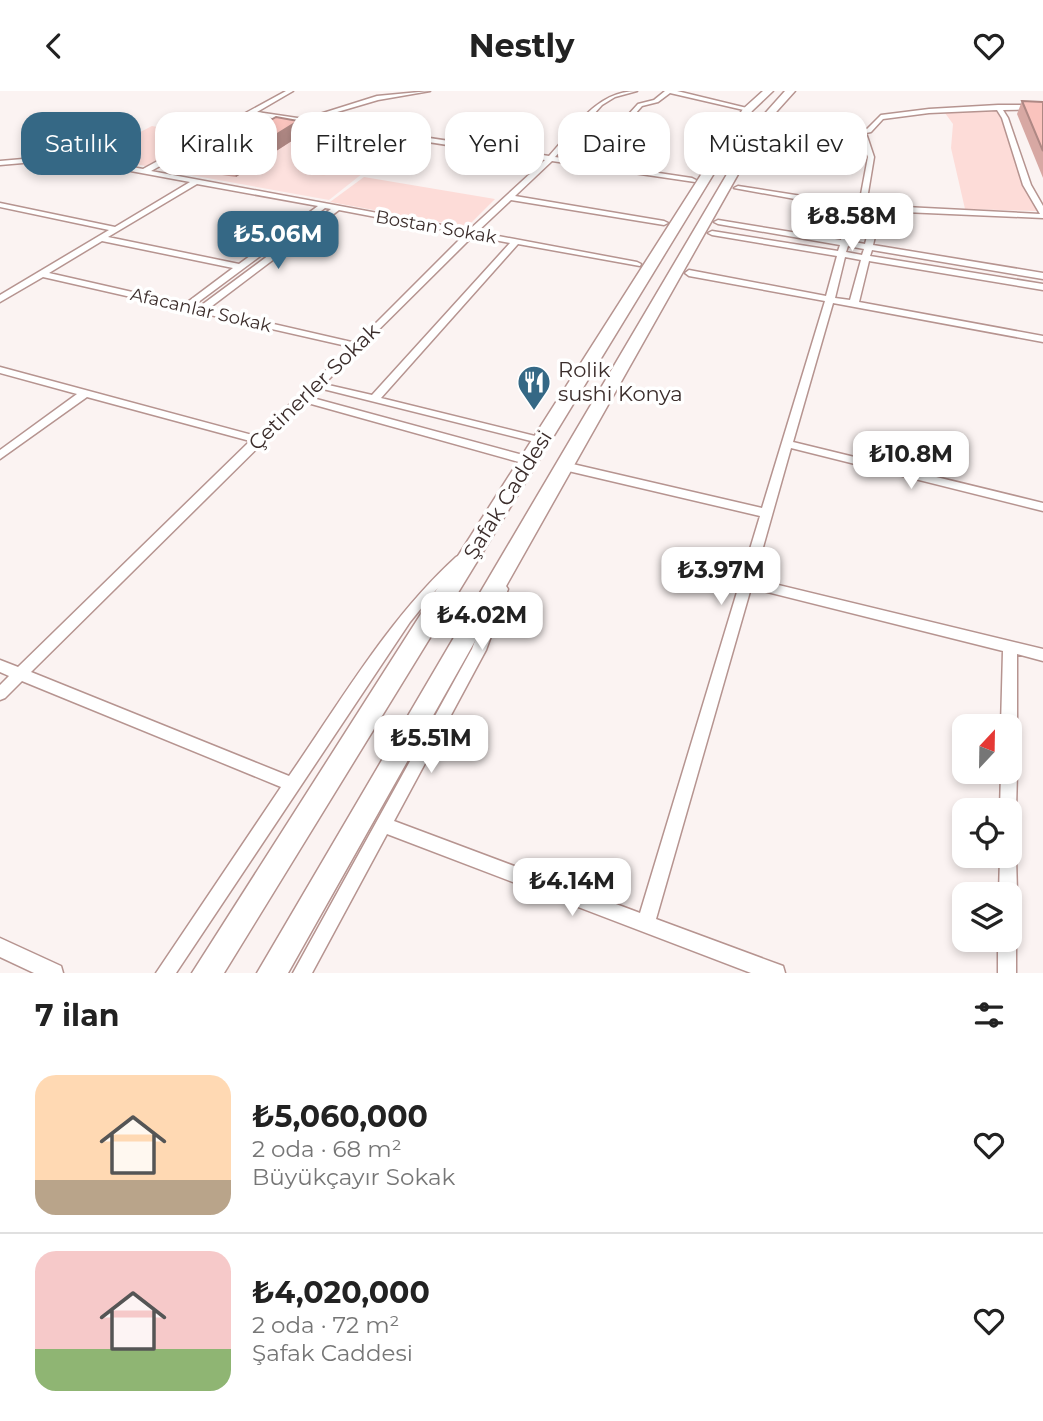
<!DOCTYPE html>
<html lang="tr">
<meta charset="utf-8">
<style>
:root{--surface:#fff;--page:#f2f2f2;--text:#222;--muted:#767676;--line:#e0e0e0;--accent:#356885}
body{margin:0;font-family:Montserrat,sans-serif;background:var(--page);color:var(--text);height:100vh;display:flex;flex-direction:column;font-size:26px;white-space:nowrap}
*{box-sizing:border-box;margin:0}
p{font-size:23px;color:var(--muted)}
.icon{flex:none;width:38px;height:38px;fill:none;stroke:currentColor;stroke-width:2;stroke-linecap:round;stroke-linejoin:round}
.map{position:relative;height:882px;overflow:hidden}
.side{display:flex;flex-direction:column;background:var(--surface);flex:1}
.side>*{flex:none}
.hud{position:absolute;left:21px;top:21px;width:1001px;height:63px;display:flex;gap:14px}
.needle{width:46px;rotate:22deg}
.tools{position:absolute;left:952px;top:623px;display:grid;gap:14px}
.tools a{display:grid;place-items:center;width:70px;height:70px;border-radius:14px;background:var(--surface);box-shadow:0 4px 10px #0003;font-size:35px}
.price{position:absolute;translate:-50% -60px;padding:0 16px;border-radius:14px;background:#fff;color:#222;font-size:23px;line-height:46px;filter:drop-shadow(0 2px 4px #0008)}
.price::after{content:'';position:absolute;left:50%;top:42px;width:21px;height:16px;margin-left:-10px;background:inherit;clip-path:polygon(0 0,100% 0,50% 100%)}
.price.selected{background:var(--accent);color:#fff}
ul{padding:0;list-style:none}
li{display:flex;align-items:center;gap:21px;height:175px;padding:0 35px}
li+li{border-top:2px solid var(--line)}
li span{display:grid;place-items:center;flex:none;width:196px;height:140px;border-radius:21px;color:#555}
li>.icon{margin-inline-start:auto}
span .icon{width:84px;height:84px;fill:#fffc;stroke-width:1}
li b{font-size:30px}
h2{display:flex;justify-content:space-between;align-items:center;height:84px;padding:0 35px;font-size:30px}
.pill{padding:0 24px;border-radius:21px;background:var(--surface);box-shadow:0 4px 10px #0003;font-size:24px;line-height:63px}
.pill.selected{background:var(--accent);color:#fff}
header{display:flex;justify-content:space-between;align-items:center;height:91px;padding:0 35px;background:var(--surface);font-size:32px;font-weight:700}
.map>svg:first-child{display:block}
.built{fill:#fde1de}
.green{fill:#fddcd8}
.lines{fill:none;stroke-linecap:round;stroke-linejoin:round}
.minor-casing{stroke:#b69490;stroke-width:3}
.secondary-casing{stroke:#b69490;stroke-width:3}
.minor{fill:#fff;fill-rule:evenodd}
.secondary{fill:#fff;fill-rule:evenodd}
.wall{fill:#d7a8a3}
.shaded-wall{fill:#af8884}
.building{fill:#fac3bd;stroke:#af8884;stroke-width:2}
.labels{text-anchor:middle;stroke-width:7;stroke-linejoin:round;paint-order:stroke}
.far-street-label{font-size:18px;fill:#3b2d2b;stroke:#fff}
.poi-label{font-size:21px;fill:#3b2d2b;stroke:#fff;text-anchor:start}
.street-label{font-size:21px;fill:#3b2d2b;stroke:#fff}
</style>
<header><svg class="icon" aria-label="back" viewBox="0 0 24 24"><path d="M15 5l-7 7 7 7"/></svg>Nestly<svg class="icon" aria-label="heart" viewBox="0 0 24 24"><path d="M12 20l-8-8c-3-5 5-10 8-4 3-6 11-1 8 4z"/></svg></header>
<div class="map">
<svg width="1043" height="882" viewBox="0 0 1043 882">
<rect width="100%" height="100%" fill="#fbf3f2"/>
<!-- built -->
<path class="built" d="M258,26L406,48L329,109L163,79Z"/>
<!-- green -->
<g class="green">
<path d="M995,18L1001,27L1037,120L965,118L951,57L953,33L945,22Z"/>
<path d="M152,35L201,44L146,75L91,66Z"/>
<path d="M329,59L354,63L324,85L297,80Z"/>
<path d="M364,86L495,108L467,136L330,111Z"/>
</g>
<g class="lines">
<defs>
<g id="minor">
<path d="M286,0H293L257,21L304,28L377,5L430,0L378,9L310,29L549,65C574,38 596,0 637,0L615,6L602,14L555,66L585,71L638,13L654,9L665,0H677L751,18L748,20L670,2L658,11L642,15L592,72L692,87L696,89L695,91L552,70L515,105L664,130L668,132L664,134L511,109L477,141L637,171L641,173L640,175L518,153L381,307L547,348L548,350L547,352L543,353L319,297L309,306L534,367L536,370L534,373H526L304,311L31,581L289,685C341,610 388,528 456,466L460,464L466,469L436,499L410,531L176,882H156L281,696L22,590L5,607L0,609V594L9,585L0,581V569L18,576L250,350L87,306L0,368V359L77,303L0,282V276L256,345L351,256L43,186L0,211V204L109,139L0,116V112L115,136L190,91L109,76L46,70L0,74V70L46,66L109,72L143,78ZM252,24L545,69L469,139L151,80ZM197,93L318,115L239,173L108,146ZM325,117L331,118L199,216L193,215ZM339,119L465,143L356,252L208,218ZM473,145L510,152L372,304L324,293ZM102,150L233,177L185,213L49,182Z"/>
<path d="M998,14H1043V18L1003,19L1008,27L1031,94L1043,115V127L881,120L873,154L1043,182V188L872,159L870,165L1043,193V199L869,170L859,211L1043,245V251L833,212L793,351L1043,412V420L791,357L754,488L1043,558V570L1017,563V635L1014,640L1010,641V635H1001L1003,560L751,497L656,828L783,875L785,882H751L387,743L312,882H293L472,558L494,498L496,495H506L508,498L486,559L394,730L640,822L760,425L564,379L558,375L564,371L762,417L825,210L689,185L685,182L689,179L826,205L837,165L712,144L708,142L712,140L838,160L840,154L718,133L714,131L718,129L841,149L850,118L734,97L738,95L859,114L868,66L859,43L761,29L764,27L862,39L867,38L881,24L929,18ZM997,19L1002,27L1023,94L1040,123L866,114L874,66L866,42L871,41L883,28L929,22ZM857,118L874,119L865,153L849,150ZM848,155L864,158L862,164L846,161ZM845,166L861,169L850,209L835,207Z"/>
<path d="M1010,674L1015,676L1017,681L1016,719L1014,724L1010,726V719H1000L1001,681H1010Z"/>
<path d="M1010,758L1014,759L1016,765L1017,803L1014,809L1010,811V803H999L1000,765H1010Z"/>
<path d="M1010,841L1013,843L1016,849V882H998V849H1010Z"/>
<path d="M0,847L61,875L63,882H34L0,866Z"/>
</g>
<path id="secondary" d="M763,0H773L752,20L445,523L464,529L759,29L785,0H795L768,30L288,882H257L456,543L436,537L224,882H192L743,18Z"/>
</defs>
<!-- minor casing -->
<use href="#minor" class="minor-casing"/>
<!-- secondary casing -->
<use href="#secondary" class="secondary-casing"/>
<!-- minor -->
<use href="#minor" class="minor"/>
<!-- secondary -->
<use href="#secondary" class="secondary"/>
</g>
<!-- wall -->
<g class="wall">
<path d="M1022,10L1043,11V87L1017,23Z"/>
<path d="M301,44L236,86L208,82L205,67Z"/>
</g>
<!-- shaded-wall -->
<path class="shaded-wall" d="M298,30L301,44L236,86L232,71Z"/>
<!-- building -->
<g class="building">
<path d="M1022,10L1043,11V60Z"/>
<path d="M276,26L298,30L232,71L205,67Z"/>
</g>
<!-- icons -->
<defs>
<symbol id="restaurant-pin" viewBox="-11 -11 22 30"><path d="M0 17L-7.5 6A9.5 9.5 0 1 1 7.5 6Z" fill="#356885" stroke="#fff"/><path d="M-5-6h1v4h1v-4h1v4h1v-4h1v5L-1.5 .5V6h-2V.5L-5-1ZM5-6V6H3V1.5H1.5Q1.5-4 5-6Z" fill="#fff"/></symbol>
</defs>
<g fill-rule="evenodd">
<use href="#restaurant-pin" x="515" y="272" width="38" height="52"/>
</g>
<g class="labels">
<!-- far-street labels -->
<g class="far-street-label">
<text transform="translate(436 136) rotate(10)" y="6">Bostan Sokak</text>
<text transform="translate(201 219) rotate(13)" y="6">Afacanlar Sokak</text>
</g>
<!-- poi labels -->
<g class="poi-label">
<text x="558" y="286">Rolik<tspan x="558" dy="24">sushi Konya</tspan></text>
</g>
<!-- street labels -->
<g class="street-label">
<text transform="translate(314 296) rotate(-44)" y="7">Çetinerler Sokak</text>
<text transform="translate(508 404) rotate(-58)" y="7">Şafak Caddesi</text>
</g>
</g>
</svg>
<div class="tools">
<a><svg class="needle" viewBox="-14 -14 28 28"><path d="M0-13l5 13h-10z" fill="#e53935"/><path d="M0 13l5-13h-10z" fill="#767676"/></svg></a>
<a><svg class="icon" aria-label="locate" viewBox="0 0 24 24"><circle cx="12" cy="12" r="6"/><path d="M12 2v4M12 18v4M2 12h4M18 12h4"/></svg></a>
<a><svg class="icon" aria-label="layers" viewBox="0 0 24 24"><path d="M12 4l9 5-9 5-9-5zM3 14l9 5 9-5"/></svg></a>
</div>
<b class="price" style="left:852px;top:162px">₺8.58M</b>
<b class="price selected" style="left:278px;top:180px">₺5.06M</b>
<b class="price" style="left:911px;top:400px">₺10.8M</b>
<b class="price" style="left:721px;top:516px">₺3.97M</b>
<b class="price" style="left:482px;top:561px">₺4.02M</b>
<b class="price" style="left:431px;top:684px">₺5.51M</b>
<b class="price" style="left:572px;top:827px">₺4.14M</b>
<div class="hud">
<a class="pill selected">Satılık</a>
<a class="pill">Kiralık</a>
<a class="pill">Filtreler</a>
<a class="pill">Yeni</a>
<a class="pill">Daire</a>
<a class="pill">Müstakil ev</a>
</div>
</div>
<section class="side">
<h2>7 ilan<svg class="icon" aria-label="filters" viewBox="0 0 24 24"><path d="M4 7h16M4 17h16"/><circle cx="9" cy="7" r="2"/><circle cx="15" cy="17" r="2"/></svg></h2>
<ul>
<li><span style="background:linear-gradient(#ffd9b3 75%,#b9a48a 0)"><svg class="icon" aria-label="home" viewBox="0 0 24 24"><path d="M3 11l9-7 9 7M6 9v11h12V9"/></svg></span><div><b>₺5,060,000</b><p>2 oda · 68 m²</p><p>Büyükçayır Sokak</p></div><svg class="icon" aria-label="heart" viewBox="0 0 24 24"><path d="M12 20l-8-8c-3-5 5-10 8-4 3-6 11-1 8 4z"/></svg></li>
<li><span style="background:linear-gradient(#f6c9c9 70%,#8fb573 0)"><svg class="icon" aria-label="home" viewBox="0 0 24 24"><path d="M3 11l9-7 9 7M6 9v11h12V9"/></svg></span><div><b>₺4,020,000</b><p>2 oda · 72 m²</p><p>Şafak Caddesi</p></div><svg class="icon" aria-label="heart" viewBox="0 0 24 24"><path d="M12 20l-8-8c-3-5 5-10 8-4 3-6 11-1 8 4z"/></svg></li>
</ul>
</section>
